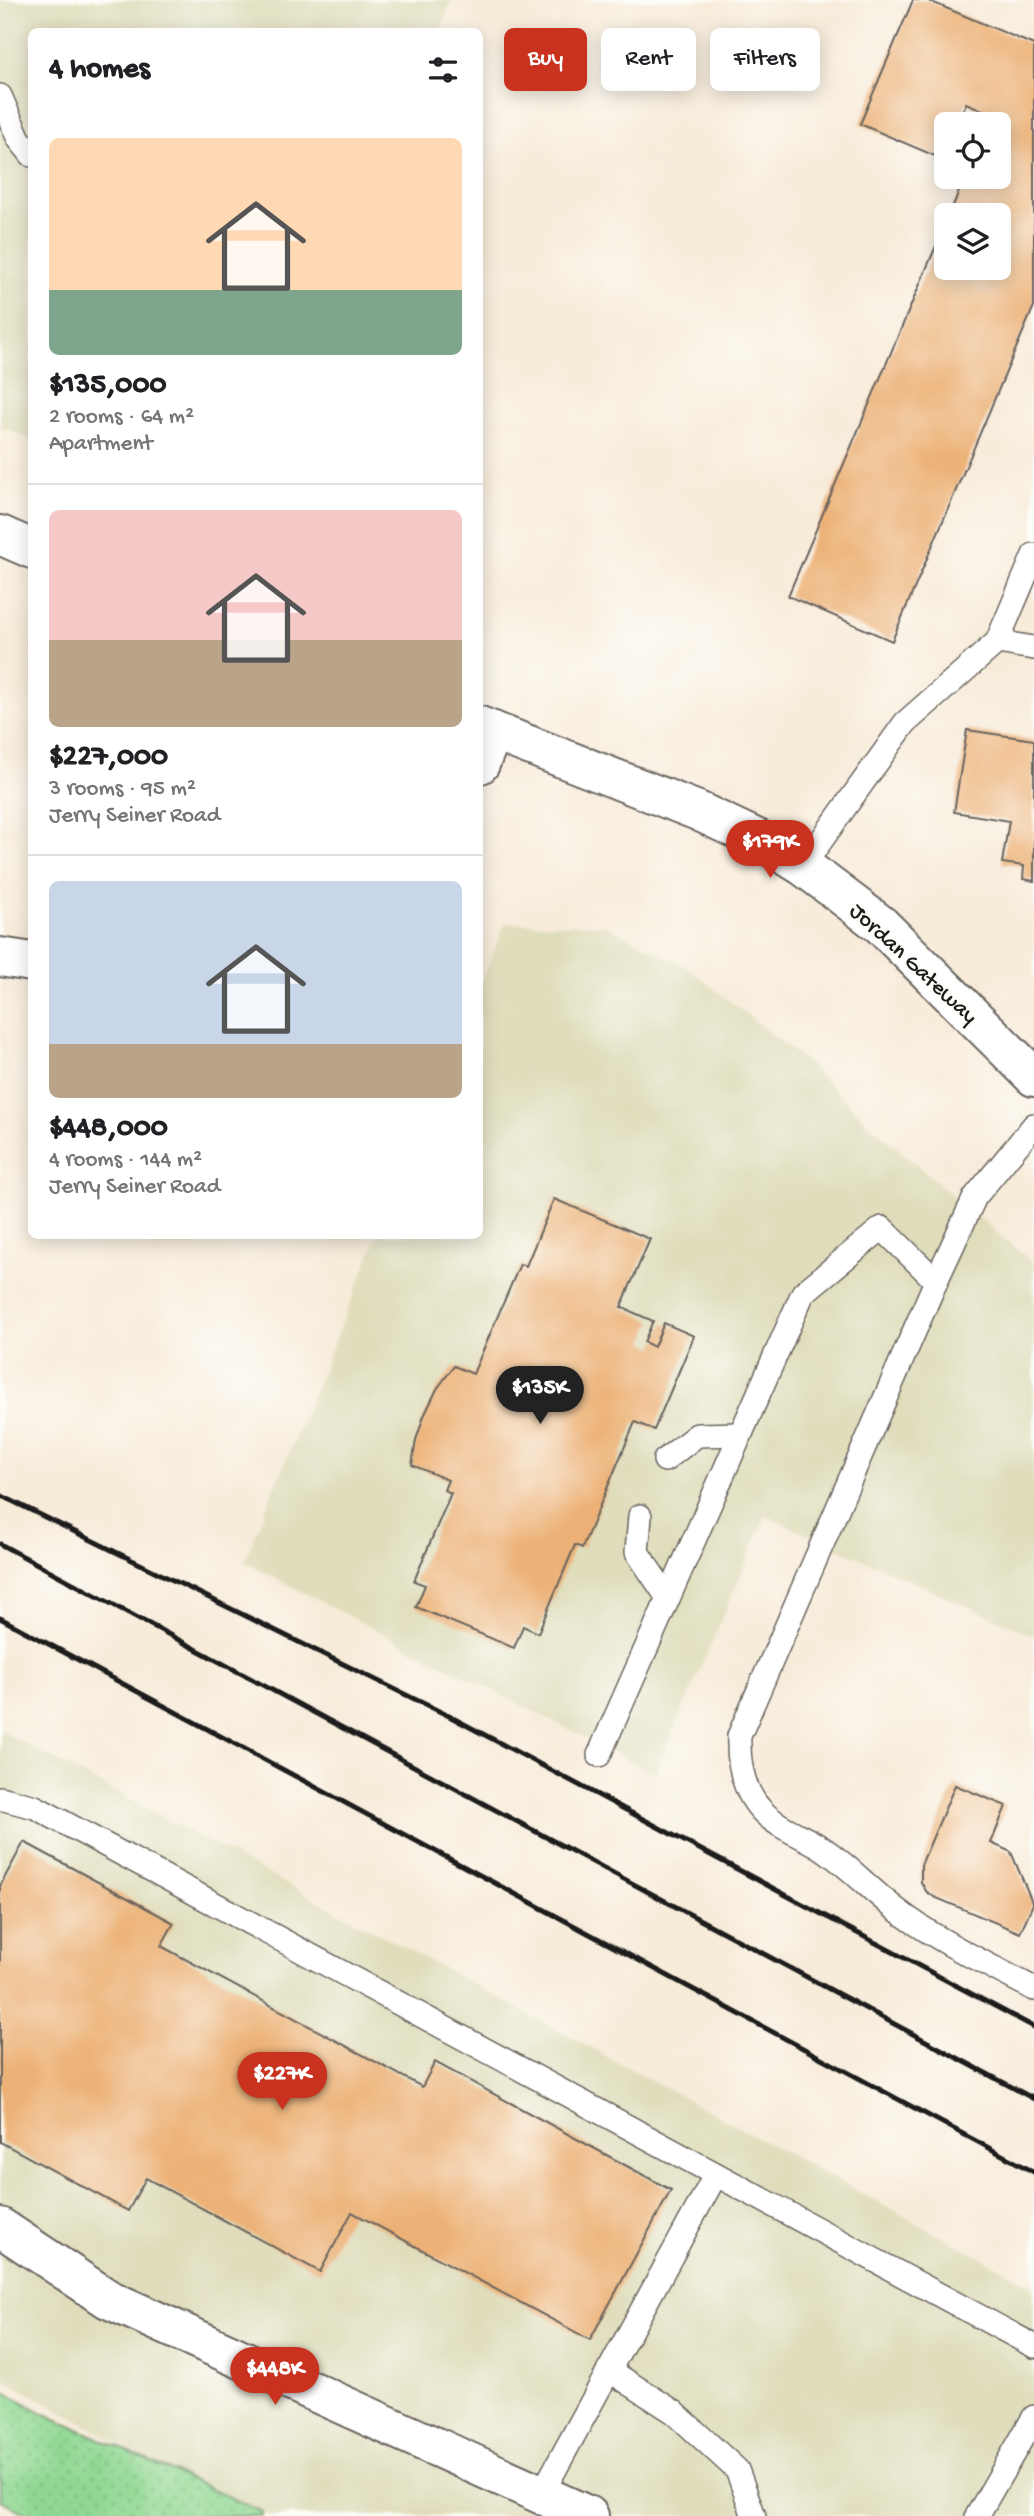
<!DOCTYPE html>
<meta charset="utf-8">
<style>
:root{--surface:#fff;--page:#f2f2f2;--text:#202124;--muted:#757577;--line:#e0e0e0;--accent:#c8321e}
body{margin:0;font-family:"Gochi Hand",sans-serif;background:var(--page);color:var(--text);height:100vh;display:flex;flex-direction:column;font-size:26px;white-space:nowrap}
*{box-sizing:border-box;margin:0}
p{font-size:23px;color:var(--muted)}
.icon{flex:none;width:38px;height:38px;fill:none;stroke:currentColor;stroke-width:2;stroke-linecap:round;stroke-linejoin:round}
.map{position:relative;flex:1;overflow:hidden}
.details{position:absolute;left:28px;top:28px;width:455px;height:1211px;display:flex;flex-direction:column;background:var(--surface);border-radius:10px;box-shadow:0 4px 18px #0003}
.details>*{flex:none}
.banner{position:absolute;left:504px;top:28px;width:424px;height:63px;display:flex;gap:14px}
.fabs{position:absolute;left:934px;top:112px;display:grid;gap:14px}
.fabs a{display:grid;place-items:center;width:77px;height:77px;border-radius:10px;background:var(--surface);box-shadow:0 4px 18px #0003;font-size:35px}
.price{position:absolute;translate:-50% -60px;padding:0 16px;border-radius:24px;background:var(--accent);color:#fff;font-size:23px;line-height:46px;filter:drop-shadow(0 2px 4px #0008)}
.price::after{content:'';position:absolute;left:50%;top:42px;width:21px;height:16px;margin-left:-10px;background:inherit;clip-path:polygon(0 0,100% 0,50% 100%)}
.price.active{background:#222;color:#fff}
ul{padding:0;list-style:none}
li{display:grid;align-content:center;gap:14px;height:371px;padding:0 21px}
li+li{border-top:2px solid var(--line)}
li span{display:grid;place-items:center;height:217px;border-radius:10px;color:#555}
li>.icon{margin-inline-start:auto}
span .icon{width:126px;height:126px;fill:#fffc;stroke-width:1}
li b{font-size:30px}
h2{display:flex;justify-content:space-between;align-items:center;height:84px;padding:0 21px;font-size:30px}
.chip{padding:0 24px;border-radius:10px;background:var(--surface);box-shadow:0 4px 18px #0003;font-size:24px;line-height:63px}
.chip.active{background:var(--accent);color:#fff}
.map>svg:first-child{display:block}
.built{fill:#dfddbb}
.garden{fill:url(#garden-dots);stroke:#567a57;stroke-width:2}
.building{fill:#ecb176}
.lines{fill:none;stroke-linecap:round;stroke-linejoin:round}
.service-casing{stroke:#69645e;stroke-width:26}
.minor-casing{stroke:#69645e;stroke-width:42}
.secondary-casing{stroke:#69645e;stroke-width:42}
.service{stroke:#fff;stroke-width:23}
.minor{stroke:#fff;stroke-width:38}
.secondary{stroke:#fff;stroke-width:38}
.rail{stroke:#1c1c1c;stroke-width:5}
.labels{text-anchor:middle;stroke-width:5;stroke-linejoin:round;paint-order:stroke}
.street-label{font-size:23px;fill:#1c1c1c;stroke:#fdfcf7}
</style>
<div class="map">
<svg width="1034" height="2516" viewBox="0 0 1034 2516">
<defs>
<pattern id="garden-dots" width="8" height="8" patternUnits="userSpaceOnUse" patternTransform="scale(1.75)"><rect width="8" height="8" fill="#90d892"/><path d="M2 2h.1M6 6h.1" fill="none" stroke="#7cb97d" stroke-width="1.8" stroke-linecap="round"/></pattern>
</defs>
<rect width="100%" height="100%" fill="#fdfcf7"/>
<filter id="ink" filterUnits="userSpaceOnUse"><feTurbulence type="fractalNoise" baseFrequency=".0143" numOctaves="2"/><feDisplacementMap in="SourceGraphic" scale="14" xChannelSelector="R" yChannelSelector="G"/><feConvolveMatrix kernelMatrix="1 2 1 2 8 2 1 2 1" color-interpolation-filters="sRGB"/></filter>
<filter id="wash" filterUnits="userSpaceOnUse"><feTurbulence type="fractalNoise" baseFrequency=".00686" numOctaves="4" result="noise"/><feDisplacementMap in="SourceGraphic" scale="28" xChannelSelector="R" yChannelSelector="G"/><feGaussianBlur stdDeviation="1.57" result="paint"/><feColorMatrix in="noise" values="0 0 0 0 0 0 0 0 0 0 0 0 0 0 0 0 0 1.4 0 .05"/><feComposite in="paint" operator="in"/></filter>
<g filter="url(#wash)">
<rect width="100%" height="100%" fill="#f7ebd9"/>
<!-- built -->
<g class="built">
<path d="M0,0H452L440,31L32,32L31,439L0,426Z"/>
<path d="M505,923L605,925L687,967L805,1061L869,1124L1034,1264V1636L766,1516L655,1774L244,1562L378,1236H480V986Z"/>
<path d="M0,1730L1034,2286V2516H272L194,2485L0,2377Z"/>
</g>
<!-- garden -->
<path class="garden" d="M0,2389L45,2414L262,2512V2516H33L0,2501Z"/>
<g id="blocks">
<!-- building -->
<g class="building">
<path d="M913,0H927L1034,45V306L892,641L788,596L947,220V268H999V215H949L965,177H999V124H987L992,114L966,103L957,124H947V148L942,159L860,124Z"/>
<path d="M967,730L1034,740V881L1023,879L1024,866L1002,863L1009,821L954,812Z"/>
<path d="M554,1199L650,1239L621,1307L653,1321L644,1342L654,1347L664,1323L694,1336L654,1430L635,1422L582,1548L575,1545L538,1633L523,1626L514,1648L416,1607L425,1585L414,1581L451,1493L444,1490L448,1480L412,1465L416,1440L424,1416L437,1389L454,1366L473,1374L520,1264L526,1266Z"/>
<path d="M955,1785L1006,1806L991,1843L1011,1852L1033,1904L1020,1933L934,1897L926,1891L921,1882V1865Z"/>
<path d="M24,1842L174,1923L161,1946L422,2087L435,2062L671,2190L590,2340L352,2212L320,2272L146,2178L128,2211L0,2142V1886Z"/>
</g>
</g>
</g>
<g filter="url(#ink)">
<use href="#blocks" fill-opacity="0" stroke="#69645e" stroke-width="2"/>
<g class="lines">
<defs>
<g id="service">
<path d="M0,96L19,139L32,155"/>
<path d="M997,642L1034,648"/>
<path d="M803,866L905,723L997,642L1034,555"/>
<path d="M1034,1125L975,1197L936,1281L739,1736C738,1763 742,1790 762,1811C779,1829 805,1836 825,1850C855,1871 878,1898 908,1918C947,1946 992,1966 1034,1989"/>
<path d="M665,1460L697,1435L741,1434"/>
<path d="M640,1516L637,1552L668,1598"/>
<path d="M599,1755L803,1293L882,1228L936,1281"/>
<path d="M0,1798L35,1807L1034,2346"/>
<path d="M609,2370L674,2412L737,2470L754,2516"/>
<path d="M541,2495L715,2176"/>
<path d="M977,2516L1034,2417"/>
</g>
<g id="minor">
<path d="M480,764L493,731"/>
<path d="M0,957L32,962"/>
<path d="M0,2227L108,2299L589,2516"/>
</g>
<g id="secondary">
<path d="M0,535L32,549"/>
<path d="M480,726L698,811L764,842L803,866L881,925L1034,1077"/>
</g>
</defs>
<!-- service casing -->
<use href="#service" class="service-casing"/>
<!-- minor casing -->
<use href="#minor" class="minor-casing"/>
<!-- secondary casing -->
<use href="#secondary" class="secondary-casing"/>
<!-- service -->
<use href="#service" class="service"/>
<!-- minor -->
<use href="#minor" class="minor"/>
<!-- secondary -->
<use href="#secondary" class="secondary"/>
<!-- rail -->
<g class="rail">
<path d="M0,1495L451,1717L1034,2027"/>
<path d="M0,1544L1034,2099"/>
<path d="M0,1618L1034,2172"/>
</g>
</g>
</g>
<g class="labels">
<!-- street labels -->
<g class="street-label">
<text transform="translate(915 962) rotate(43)" y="8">Jordan Gateway</text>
</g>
</g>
</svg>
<div class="fabs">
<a><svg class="icon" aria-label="locate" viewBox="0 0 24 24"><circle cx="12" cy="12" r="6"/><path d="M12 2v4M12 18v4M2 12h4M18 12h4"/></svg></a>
<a><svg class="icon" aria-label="layers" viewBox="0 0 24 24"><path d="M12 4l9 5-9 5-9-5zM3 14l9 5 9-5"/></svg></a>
</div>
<b class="price" style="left:770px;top:880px">$179K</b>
<b class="price active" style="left:540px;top:1426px">$135K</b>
<b class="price" style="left:282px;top:2112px">$227K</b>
<b class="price" style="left:275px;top:2407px">$448K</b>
<div class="banner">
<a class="chip active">Buy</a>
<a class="chip">Rent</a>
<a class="chip">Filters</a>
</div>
<section class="details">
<h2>4 homes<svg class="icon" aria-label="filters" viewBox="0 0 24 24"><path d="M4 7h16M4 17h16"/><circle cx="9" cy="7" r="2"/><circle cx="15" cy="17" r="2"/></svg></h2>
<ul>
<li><span style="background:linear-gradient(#ffd9b3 70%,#7fa58c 0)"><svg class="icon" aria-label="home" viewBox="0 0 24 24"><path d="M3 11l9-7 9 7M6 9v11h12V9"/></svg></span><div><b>$135,000</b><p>2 rooms · 64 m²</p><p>Apartment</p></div></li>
<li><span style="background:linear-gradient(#f6c9c9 60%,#b9a48a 0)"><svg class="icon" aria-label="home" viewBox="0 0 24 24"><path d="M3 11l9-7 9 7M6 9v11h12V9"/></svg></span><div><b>$227,000</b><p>3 rooms · 95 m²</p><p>Jerry Seiner Road</p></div></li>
<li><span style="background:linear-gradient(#c9d6e8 75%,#b9a48a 0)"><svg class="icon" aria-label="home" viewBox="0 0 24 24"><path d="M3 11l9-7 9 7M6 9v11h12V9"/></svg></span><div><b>$448,000</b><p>4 rooms · 144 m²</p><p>Jerry Seiner Road</p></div></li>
</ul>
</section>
</div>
